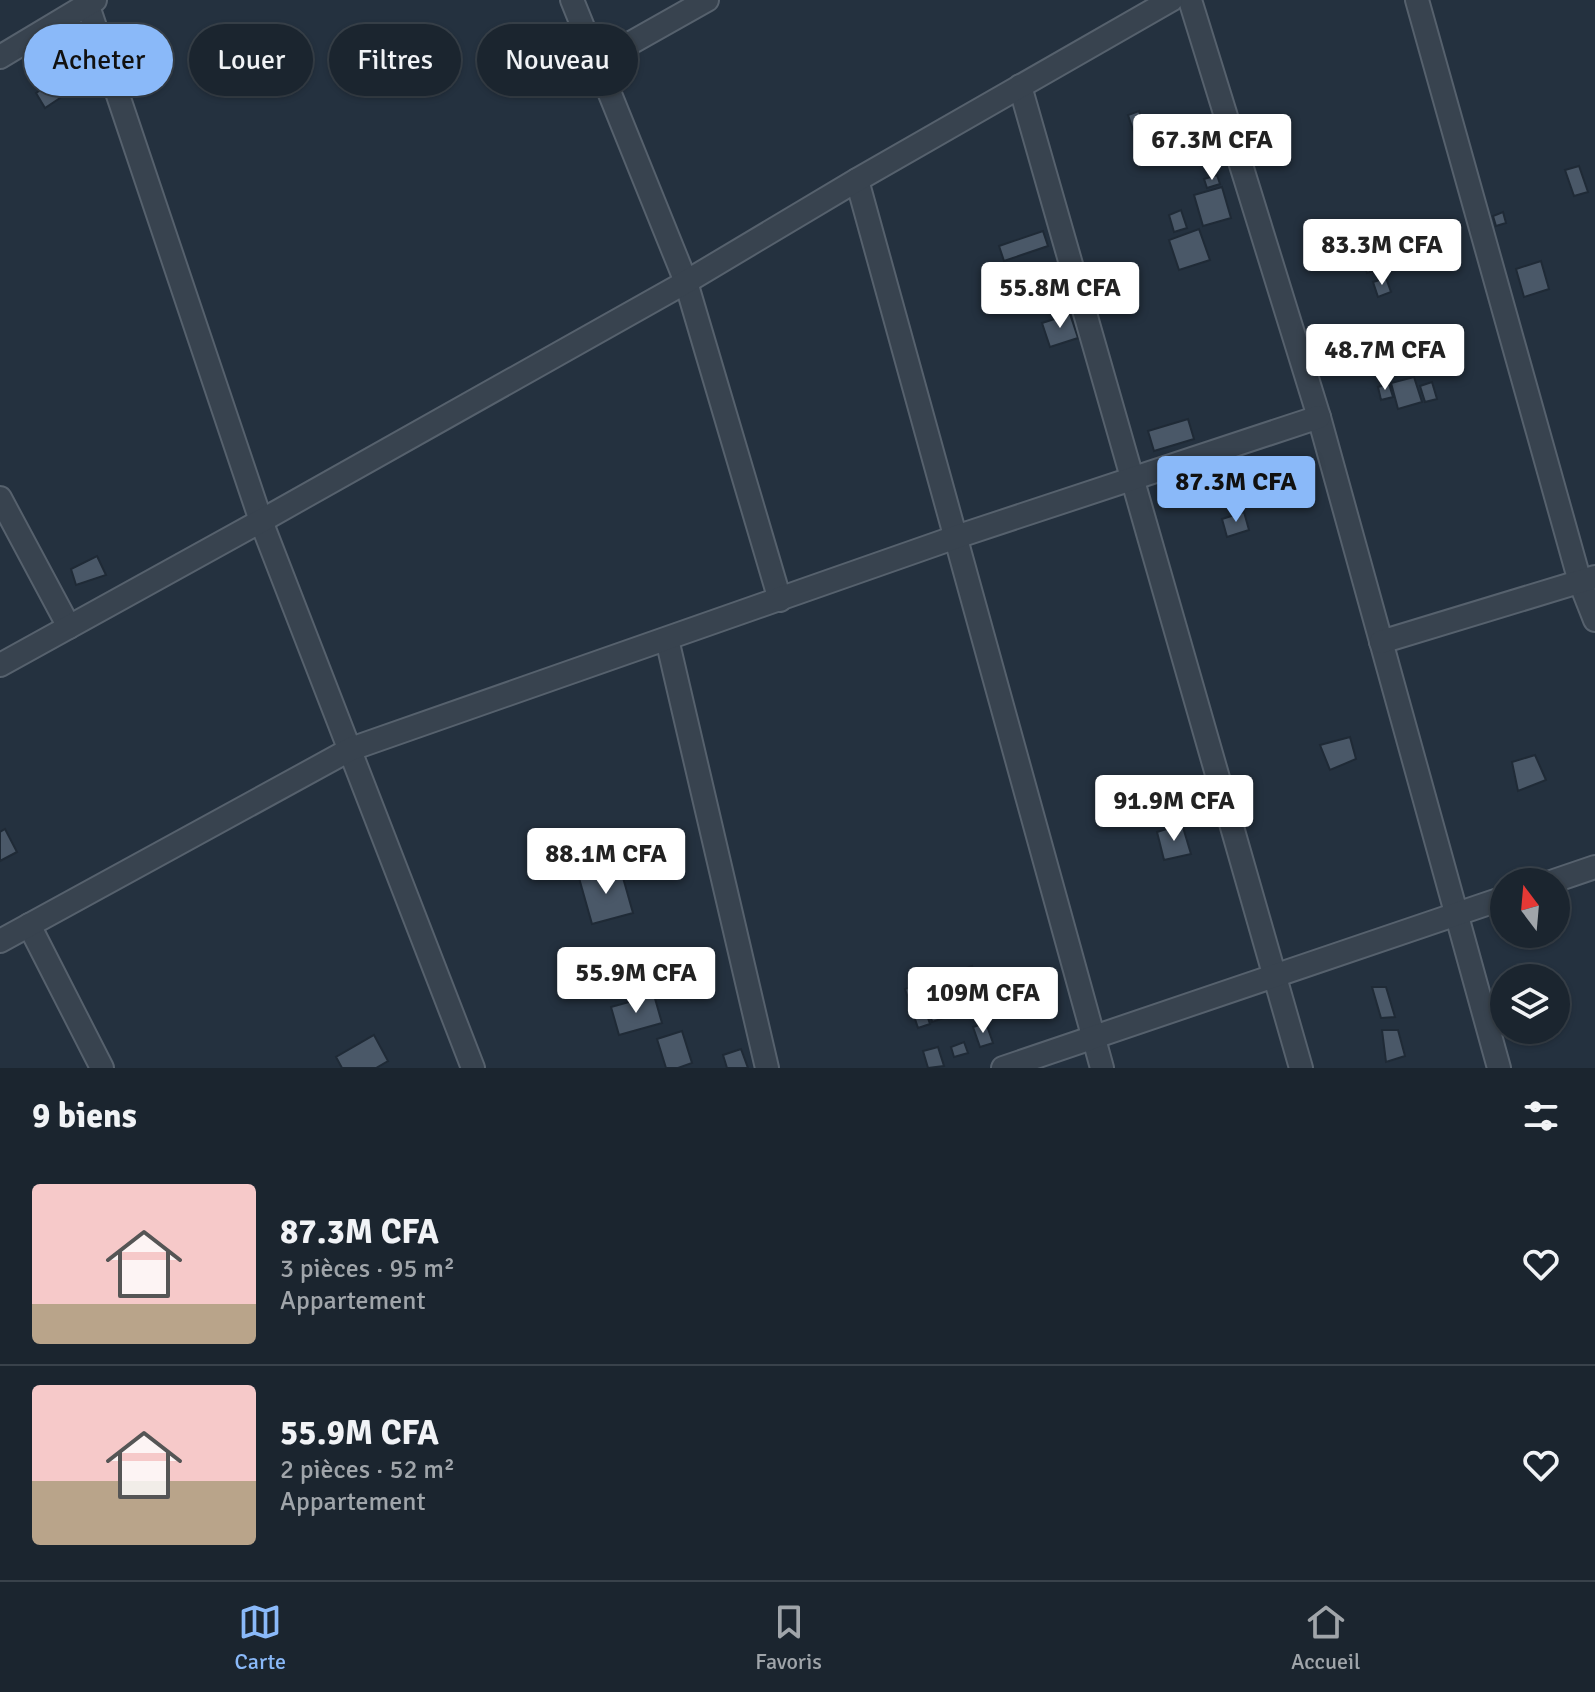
<!DOCTYPE html>
<html lang="fr">
<meta charset="utf-8">
<style>
:root{--surface:#1b252f;--page:#28313b;--text:#f1f3f6;--muted:#a0a5aa;--line:#39424b;--accent:#8ab9f9}
body{margin:0;font-family:Signika,sans-serif;background:var(--page);color:var(--text);height:100vh;display:flex;flex-direction:column;font-size:30px;white-space:nowrap}
*{box-sizing:border-box;margin:0}
p{font-size:26px;color:var(--muted)}
.icon{flex:none;width:44px;height:44px;fill:none;stroke:currentColor;stroke-width:2;stroke-linecap:round;stroke-linejoin:round}
.map{position:relative;height:1068px;overflow:hidden}
.panel{display:flex;flex-direction:column;background:var(--surface);flex:1}
.panel>*{flex:none}
.hud{position:absolute;left:24px;top:24px;width:800px;height:72px;display:flex;gap:16px}
.needle{width:52px;rotate:344deg}
.tools{position:absolute;left:1490px;top:868px;display:grid;gap:16px}
.tools a{display:grid;place-items:center;width:80px;height:80px;border-radius:50%;background:var(--surface);box-shadow:0 2px 6px #0004,0 0 0 2px var(--line);font-size:40px}
.price{position:absolute;translate:-50% -68px;padding:0 18px;border-radius:8px;background:#fff;color:#222;font-size:26px;line-height:52px;filter:drop-shadow(0 2px 4px #0008)}
.price::after{content:'';position:absolute;left:50%;top:48px;width:24px;height:18px;margin-left:-12px;background:inherit;clip-path:polygon(0 0,100% 0,50% 100%)}
.price.current{background:var(--accent);color:#111}
ul{padding:0;list-style:none}
li{display:flex;align-items:center;gap:24px;height:200px;padding:0 32px}
li+li{border-top:2px solid var(--line)}
li span{display:grid;place-items:center;flex:none;width:224px;height:160px;border-radius:8px;color:#555}
li>.icon{margin-inline-start:auto}
span .icon{width:96px;height:96px;fill:#fffc;stroke-width:1}
li b{font-size:34px}
h2{display:flex;justify-content:space-between;align-items:center;height:96px;padding:0 32px;font-size:34px}
.tag{padding:0 28px;border-radius:36px;background:var(--surface);box-shadow:0 2px 6px #0004,0 0 0 2px var(--line);font-size:28px;line-height:72px}
.tag.current{background:var(--accent);color:#111}
.menu{display:flex;justify-content:space-around;align-items:center;height:112px;border-top:2px solid var(--line);background:var(--surface);font-size:22px;color:var(--muted)}
.menu a{display:grid;justify-items:center;gap:4px}
.menu .current{color:var(--accent)}
.map>svg:first-child{display:block}
.building{fill:#4a5868;stroke:#1f2a36;stroke-width:2}
.lines{fill:none;stroke-linecap:round;stroke-linejoin:round}
.street-casing{stroke:#56616d;stroke-width:26}
.street{stroke:#38434f;stroke-width:22}
</style>
<div class="map">
<svg width="1595" height="1068" viewBox="0 0 1595 1068">
<rect width="100%" height="100%" fill="#24313f"/>
<!-- building -->
<g class="building">
<path d="M60,77L69,92L45,108L36,93Z"/>
<path d="M1139,111L1144,127L1133,130L1128,115Z"/>
<path d="M1176,119L1181,133L1139,147L1134,133Z"/>
<path d="M1579,166L1588,192L1574,196L1565,170Z"/>
<path d="M1217,175L1220,184L1207,188L1204,179Z"/>
<path d="M1222,187L1231,218L1203,226L1194,195Z"/>
<path d="M1181,210L1187,228L1174,232L1169,215Z"/>
<path d="M1503,212L1506,223L1496,226L1493,216Z"/>
<path d="M1371,225L1384,267L1367,273L1353,231Z"/>
<path d="M1199,229L1210,260L1179,270L1169,240Z"/>
<path d="M1043,231L1048,246L1004,261L999,246Z"/>
<path d="M1541,261L1549,289L1524,297L1516,269Z"/>
<path d="M1386,278L1391,292L1378,297L1373,282Z"/>
<path d="M1070,314L1078,338L1050,347L1042,323Z"/>
<path d="M1414,377L1422,402L1398,409L1391,383Z"/>
<path d="M1432,382L1437,399L1425,402L1420,386Z"/>
<path d="M1389,384L1393,397L1381,400L1378,387Z"/>
<path d="M1188,419L1194,439L1154,451L1148,431Z"/>
<path d="M1236,479L1244,506L1229,510L1219,484Z"/>
<path d="M1244,512L1249,530L1227,537L1222,519Z"/>
<path d="M97,556L106,575L76,585L71,569Z"/>
<path d="M1350,737L1356,759L1330,770L1320,745Z"/>
<path d="M1535,755L1546,780L1518,791L1512,762Z"/>
<path d="M1182,824L1191,854L1164,860L1157,832Z"/>
<path d="M5,829L17,852L0,861V832Z"/>
<path d="M620,867L633,913L592,924L579,878Z"/>
<path d="M972,966L985,1006L968,1012L962,993L924,1006L930,1024L918,1028L905,989Z"/>
<path d="M1372,987H1386L1395,1017L1381,1018Z"/>
<path d="M654,995L662,1023L619,1035L611,1007Z"/>
<path d="M961,999L965,1011L932,1022L929,1010Z"/>
<path d="M986,1023L993,1043L980,1047L973,1027Z"/>
<path d="M1382,1030H1398L1405,1056L1386,1062Z"/>
<path d="M682,1031L692,1063L678,1068H666L657,1039Z"/>
<path d="M374,1035L388,1061L376,1068H342L336,1057Z"/>
<path d="M964,1042L968,1053L954,1057L951,1047Z"/>
<path d="M938,1047L944,1066L928,1068L923,1051Z"/>
<path d="M741,1049L748,1068H727L723,1055Z"/>
</g>
<g class="lines">
<defs>
<g id="street">
<path d="M86,0L261,521L473,1068"/>
<path d="M572,0L686,282L780,600"/>
<path d="M1190,0L1319,417L1499,1068"/>
<path d="M1417,0L1580,582L1595,620"/>
<path d="M0,57L95,0"/>
<path d="M597,62L707,0"/>
<path d="M1020,86L1301,1068"/>
<path d="M857,180L1102,1068"/>
<path d="M0,498L69,627"/>
<path d="M667,639L767,1068"/>
<path d="M1381,642L1595,577"/>
<path d="M0,665L261,521L686,282L857,180L1171,0"/>
<path d="M1551,882L1595,867"/>
<path d="M29,925L102,1068"/>
<path d="M0,941L351,749L956,537L1319,417"/>
<path d="M1003,1068L1504,898"/>
</g>
</defs>
<!-- street casing -->
<use href="#street" class="street-casing"/>
<!-- street -->
<use href="#street" class="street"/>
</g>
</svg>
<div class="tools">
<a><svg class="needle" viewBox="-14 -14 28 28"><path d="M0-13l5 13h-10z" fill="#e53935"/><path d="M0 13l5-13h-10z" fill="#a0a5aa"/></svg></a>
<a><svg class="icon" aria-label="layers" viewBox="0 0 24 24"><path d="M12 4l9 5-9 5-9-5zM3 14l9 5 9-5"/></svg></a>
</div>
<b class="price" style="left:1212px;top:182px">67.3M CFA</b>
<b class="price" style="left:1382px;top:287px">83.3M CFA</b>
<b class="price" style="left:1060px;top:330px">55.8M CFA</b>
<b class="price" style="left:1385px;top:392px">48.7M CFA</b>
<b class="price current" style="left:1236px;top:524px">87.3M CFA</b>
<b class="price" style="left:1174px;top:843px">91.9M CFA</b>
<b class="price" style="left:606px;top:896px">88.1M CFA</b>
<b class="price" style="left:636px;top:1015px">55.9M CFA</b>
<b class="price" style="left:983px;top:1035px">109M CFA</b>
<div class="hud">
<a class="tag current">Acheter</a>
<a class="tag">Louer</a>
<a class="tag">Filtres</a>
<a class="tag">Nouveau</a>
</div>
</div>
<section class="panel">
<h2>9 biens<svg class="icon" aria-label="filters" viewBox="0 0 24 24"><path d="M4 7h16M4 17h16"/><circle cx="9" cy="7" r="2"/><circle cx="15" cy="17" r="2"/></svg></h2>
<ul>
<li><span style="background:linear-gradient(#f6c9c9 75%,#b9a48a 0)"><svg class="icon" aria-label="home" viewBox="0 0 24 24"><path d="M3 11l9-7 9 7M6 9v11h12V9"/></svg></span><div><b>87.3M CFA</b><p>3 pièces · 95 m²</p><p>Appartement</p></div><svg class="icon" aria-label="heart" viewBox="0 0 24 24"><path d="M12 20l-8-8c-3-5 5-10 8-4 3-6 11-1 8 4z"/></svg></li>
<li><span style="background:linear-gradient(#f6c9c9 60%,#b9a48a 0)"><svg class="icon" aria-label="home" viewBox="0 0 24 24"><path d="M3 11l9-7 9 7M6 9v11h12V9"/></svg></span><div><b>55.9M CFA</b><p>2 pièces · 52 m²</p><p>Appartement</p></div><svg class="icon" aria-label="heart" viewBox="0 0 24 24"><path d="M12 20l-8-8c-3-5 5-10 8-4 3-6 11-1 8 4z"/></svg></li>
</ul>
</section>
<nav class="menu">
<a class="current"><svg class="icon" aria-label="map" viewBox="0 0 24 24"><path d="M3 6l6-2 6 2 6-2v14l-6 2-6-2-6 2zM9 4v14M15 6v14"/></svg>Carte</a>
<a><svg class="icon" aria-label="saved" viewBox="0 0 24 24"><path d="M7 4h10v16l-5-4-5 4z"/></svg>Favoris</a>
<a><svg class="icon" aria-label="home" viewBox="0 0 24 24"><path d="M3 11l9-7 9 7M6 9v11h12V9"/></svg>Accueil</a>
</nav>
